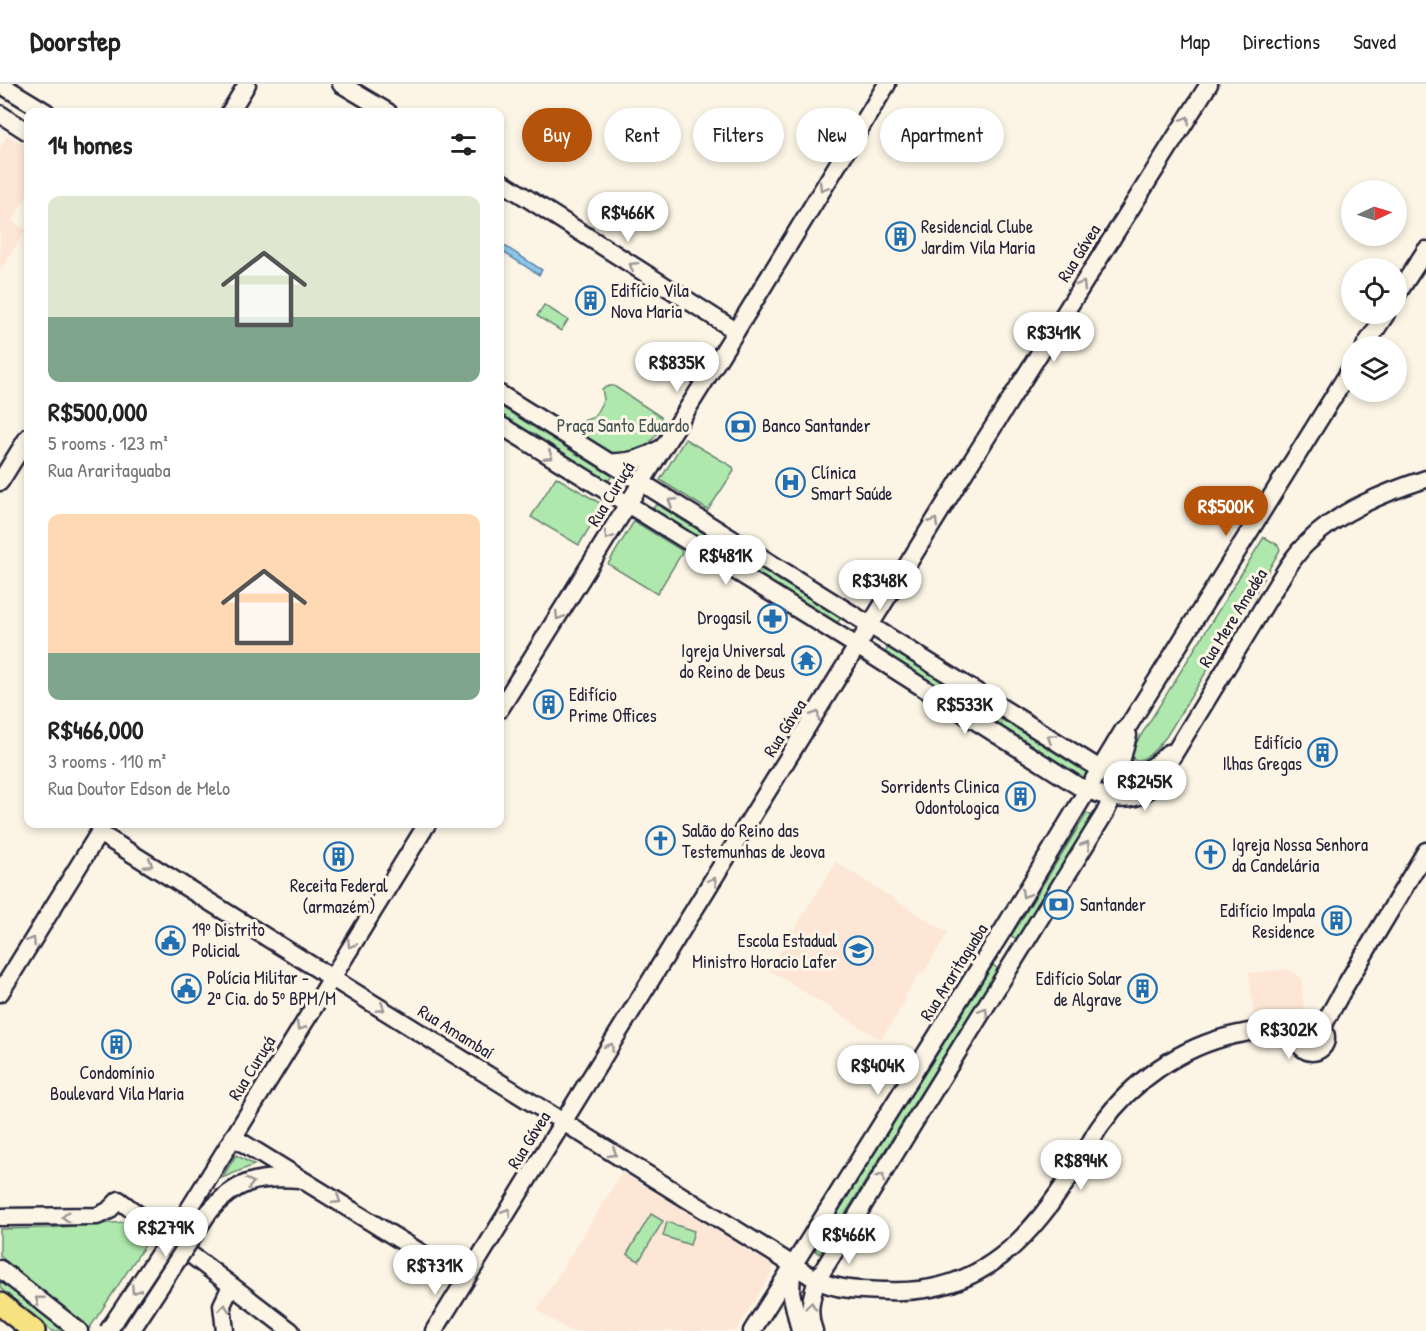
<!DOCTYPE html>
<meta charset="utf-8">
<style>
:root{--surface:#fff;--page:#f6f6f6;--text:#222;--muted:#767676;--line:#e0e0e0;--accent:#b45309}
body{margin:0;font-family:"Patrick Hand",sans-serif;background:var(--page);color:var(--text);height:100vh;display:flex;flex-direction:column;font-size:22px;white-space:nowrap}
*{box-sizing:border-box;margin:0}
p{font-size:20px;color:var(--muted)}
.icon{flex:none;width:33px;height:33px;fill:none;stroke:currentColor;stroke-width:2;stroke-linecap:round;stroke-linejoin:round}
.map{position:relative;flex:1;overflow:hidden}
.panel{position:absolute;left:24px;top:24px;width:480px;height:720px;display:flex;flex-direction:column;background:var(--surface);border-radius:12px;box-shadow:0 3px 9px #0003}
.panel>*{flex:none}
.guide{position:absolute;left:522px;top:24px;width:570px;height:54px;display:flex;gap:12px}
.needle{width:39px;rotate:86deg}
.controls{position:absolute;left:1341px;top:96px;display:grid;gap:12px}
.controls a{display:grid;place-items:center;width:66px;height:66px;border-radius:50%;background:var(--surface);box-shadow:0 3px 9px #0003;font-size:30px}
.price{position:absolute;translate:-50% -51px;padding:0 14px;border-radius:21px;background:#fff;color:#222;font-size:20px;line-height:39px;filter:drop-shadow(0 2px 3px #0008)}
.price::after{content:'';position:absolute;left:50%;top:36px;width:18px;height:14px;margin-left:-9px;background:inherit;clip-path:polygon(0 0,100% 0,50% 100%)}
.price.current{background:var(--accent);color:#fff}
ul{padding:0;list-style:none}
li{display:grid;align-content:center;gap:12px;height:318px;padding:0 24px}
li span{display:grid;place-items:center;height:186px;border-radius:12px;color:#555}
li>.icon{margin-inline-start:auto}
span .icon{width:108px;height:108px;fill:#fffc;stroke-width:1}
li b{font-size:26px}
h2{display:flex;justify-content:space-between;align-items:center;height:72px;padding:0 24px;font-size:26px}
.tag{padding:0 21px;border-radius:27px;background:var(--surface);box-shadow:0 3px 9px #0003;font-size:21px;line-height:54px}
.tag.current{background:var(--accent);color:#fff}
header{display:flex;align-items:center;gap:36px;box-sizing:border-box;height:84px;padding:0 30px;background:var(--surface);border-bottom:2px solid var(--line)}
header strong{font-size:28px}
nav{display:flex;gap:33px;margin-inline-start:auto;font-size:21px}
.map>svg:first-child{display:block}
.built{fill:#fde6d6}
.green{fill:#afe8ac;stroke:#688574;stroke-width:1.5}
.water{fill:#8bc7eb;stroke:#6185a5;stroke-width:1.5}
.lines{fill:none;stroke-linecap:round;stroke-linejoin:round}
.secondary-casing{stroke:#22223b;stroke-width:21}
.highway-casing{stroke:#22223b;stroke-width:26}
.secondary{stroke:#fcf5e5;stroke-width:16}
.highway{stroke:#f7e281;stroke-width:21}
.secondary-bridge-casing{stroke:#22223b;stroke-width:21;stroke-linecap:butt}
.secondary-bridge{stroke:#fcf5e5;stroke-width:16}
.oneway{stroke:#9a9698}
.labels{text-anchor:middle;stroke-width:6;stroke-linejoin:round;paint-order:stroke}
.poi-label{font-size:18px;fill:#22223b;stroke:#fcf5e5;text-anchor:start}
.street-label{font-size:18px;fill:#22223b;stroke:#fcf5e5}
.park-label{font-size:18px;fill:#455457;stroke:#fcf5e5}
</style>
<header>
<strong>Doorstep</strong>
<nav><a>Map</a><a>Directions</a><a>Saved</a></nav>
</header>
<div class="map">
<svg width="1426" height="1247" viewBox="0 0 1426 1247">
<rect width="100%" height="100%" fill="#fcf5e5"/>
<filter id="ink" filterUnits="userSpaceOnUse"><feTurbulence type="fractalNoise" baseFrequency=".0167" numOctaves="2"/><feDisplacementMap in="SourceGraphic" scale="12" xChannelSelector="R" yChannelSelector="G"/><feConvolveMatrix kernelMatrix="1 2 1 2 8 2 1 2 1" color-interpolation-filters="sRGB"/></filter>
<g filter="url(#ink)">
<!-- built -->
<g class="built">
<path d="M8,51L28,63V110L12,137L26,146L0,187V63Z"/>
<path d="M836,778L948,849L923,890L920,889L904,914L906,916L881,956L769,886Z"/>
<path d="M1287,885L1301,893L1305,931L1254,936L1249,889Z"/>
<path d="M622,1088L772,1181L773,1187L736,1247H570L537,1226Z"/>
</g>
<!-- green -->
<g class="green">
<path d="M544,221L568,236L561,247L537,232Z"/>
<path d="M609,302H614L661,333C660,356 638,375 614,370C602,367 591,357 581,350L583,337L594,333L604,315L602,305Z"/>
<path d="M500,322L612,392L608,397L500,330Z"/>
<path d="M685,355L733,383L734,387L708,426L660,396Z"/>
<path d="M556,393L603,421L579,461L531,433Z"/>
<path d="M656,420L841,534L837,539L653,425Z"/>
<path d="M634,437L681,466L682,469L657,510L608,480Z"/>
<path d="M1264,453L1278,461L1280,466L1255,509L1166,653C1158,662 1147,678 1134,676L1130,669Z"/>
<path d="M888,563L1087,689L1084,694L885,569Z"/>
<path d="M1087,729L1092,732L1017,855L1011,852Z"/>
<path d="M993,881L998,885L820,1170L814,1166Z"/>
<path d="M236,1071L254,1081L222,1094Z"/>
<path d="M651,1130L663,1137L639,1177L627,1170Z"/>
<path d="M125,1138L149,1155L89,1245L0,1172V1145L49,1144Z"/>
<path d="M667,1138L694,1147L690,1161L663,1152Z"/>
<path d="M0,1195L65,1247H52L0,1204Z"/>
</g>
<!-- water -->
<path class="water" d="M500,159L542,186L539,191L500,166Z"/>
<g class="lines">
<defs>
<g id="secondary">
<path d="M0,0L46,28"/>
<path d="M341,0L388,28"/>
<path d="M230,28L247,0"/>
<path d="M0,30L28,48"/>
<path d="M500,97L736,247"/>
<path d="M1396,212L1426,166"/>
<path d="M1365,262L1386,230"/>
<path d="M500,310L1100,685C1130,693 1146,693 1168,669"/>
<path d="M500,341L873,572L1078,702C1097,710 1125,722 1144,709C1149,706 1154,700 1158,696L1279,497C1287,484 1295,470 1307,459C1339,427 1383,409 1426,395"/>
<path d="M608,378C628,380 645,374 662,364"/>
<path d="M0,398L28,353"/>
<path d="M500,625L736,247L887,0"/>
<path d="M0,909L99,749L817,1196C839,1207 864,1206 888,1207C983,1211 1031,1153 1078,1080C1086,1068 1092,1053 1101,1041C1132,997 1181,963 1234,951C1255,947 1280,940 1301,945"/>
<circle cx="1312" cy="954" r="14"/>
<path d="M1322,944L1344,904L1426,767"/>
<path d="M233,1053L465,1196"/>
<path d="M191,1122L427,740"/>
<path d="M208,1129C236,1096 258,1092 300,1095"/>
<path d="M0,1133L97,1132L108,1127L119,1116L291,1247"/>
<path d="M0,1185L79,1247"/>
<path d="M792,1185L791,1208L800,1247"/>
<path d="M225,1247L222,1221L231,1202"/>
<path d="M434,1247L956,402L1209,0"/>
<path d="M752,1247L1003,846L1123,647L1129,641L1352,283"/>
<path d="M814,1247C807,1229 811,1214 817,1196L1105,729L1112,714L1128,651"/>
</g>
<path id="highway" d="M0,1220L34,1247"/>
</defs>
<!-- secondary casing -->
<use href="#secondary" class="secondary-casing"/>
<!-- highway casing -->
<use href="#highway" class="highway-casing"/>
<!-- secondary -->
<use href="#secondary" class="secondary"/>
<!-- highway -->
<use href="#highway" class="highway"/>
<defs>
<g id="secondary-bridge">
<path d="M108,1247L191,1122"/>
<path d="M131,1247L208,1129"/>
</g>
</defs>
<!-- secondary-bridge casing -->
<use href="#secondary-bridge" class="secondary-bridge-casing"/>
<!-- secondary-bridge -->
<use href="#secondary-bridge" class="secondary-bridge"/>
</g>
<!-- one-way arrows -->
<defs><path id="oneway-chevron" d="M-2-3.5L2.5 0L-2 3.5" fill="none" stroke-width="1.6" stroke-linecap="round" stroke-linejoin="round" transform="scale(1.5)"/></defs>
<g class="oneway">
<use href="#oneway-chevron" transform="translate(1186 36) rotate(-58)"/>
<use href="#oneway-chevron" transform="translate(823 103) rotate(121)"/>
<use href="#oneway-chevron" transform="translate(633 182) rotate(-148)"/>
<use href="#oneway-chevron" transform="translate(1082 201) rotate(-58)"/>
<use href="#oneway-chevron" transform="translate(549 372) rotate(32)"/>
<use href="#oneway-chevron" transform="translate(672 418) rotate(-148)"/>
<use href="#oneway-chevron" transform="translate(934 438) rotate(-59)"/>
<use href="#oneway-chevron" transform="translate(608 452) rotate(122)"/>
<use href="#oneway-chevron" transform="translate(559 532) rotate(122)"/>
<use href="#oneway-chevron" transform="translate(816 631) rotate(-58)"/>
<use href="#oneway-chevron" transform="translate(1051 654) rotate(-148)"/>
<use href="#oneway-chevron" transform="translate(1086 761) rotate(-59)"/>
<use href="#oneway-chevron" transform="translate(149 780) rotate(32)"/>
<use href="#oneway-chevron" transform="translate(713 797) rotate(-58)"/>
<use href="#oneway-chevron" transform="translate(1025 810) rotate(121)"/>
<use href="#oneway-chevron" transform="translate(32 857) rotate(-58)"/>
<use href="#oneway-chevron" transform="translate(351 860) rotate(122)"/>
<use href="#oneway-chevron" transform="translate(381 924) rotate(32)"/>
<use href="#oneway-chevron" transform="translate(984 927) rotate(-58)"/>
<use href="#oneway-chevron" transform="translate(300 943) rotate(122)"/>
<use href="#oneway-chevron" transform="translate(610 963) rotate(-58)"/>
<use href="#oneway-chevron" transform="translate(613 1069) rotate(32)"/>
<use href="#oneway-chevron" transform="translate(881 1093) rotate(-58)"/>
<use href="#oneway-chevron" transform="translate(250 1099) rotate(-15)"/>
<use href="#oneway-chevron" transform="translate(337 1116) rotate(32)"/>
<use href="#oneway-chevron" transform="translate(507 1128) rotate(-58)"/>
<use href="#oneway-chevron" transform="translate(66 1133) rotate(177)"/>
<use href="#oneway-chevron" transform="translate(135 1206) rotate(123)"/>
<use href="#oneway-chevron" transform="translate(39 1216) rotate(-142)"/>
<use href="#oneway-chevron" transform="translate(811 1222) rotate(-85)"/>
<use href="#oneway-chevron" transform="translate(224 1224) rotate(-85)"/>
</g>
</g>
<!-- icons -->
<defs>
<symbol id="building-ring" viewBox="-11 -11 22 22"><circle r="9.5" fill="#fcf5e5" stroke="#1f6fb2" stroke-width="1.5"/><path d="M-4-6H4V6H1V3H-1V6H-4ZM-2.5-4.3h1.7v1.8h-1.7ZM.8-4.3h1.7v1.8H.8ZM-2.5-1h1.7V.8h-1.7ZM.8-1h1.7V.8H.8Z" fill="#1f6fb2"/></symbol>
<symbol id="bank-ring" viewBox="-11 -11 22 22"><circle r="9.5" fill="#fcf5e5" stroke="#1f6fb2" stroke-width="1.5"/><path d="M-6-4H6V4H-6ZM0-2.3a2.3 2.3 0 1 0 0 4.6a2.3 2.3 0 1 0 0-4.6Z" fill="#1f6fb2"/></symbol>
<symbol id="hospital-ring" viewBox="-11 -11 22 22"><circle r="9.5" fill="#fcf5e5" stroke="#1f6fb2" stroke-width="1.5"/><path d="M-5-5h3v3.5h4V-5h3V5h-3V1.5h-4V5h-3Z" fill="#1f6fb2"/></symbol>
<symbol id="pharmacy-ring" viewBox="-11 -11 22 22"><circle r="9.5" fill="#fcf5e5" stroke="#1f6fb2" stroke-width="1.5"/><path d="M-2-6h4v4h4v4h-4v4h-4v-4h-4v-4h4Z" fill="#1f6fb2"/></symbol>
<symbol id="temple-ring" viewBox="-11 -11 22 22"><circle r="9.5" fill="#fcf5e5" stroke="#1f6fb2" stroke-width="1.5"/><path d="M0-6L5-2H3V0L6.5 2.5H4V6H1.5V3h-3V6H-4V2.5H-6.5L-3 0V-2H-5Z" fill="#1f6fb2"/></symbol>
<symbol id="church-ring" viewBox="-11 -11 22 22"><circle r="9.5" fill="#fcf5e5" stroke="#1f6fb2" stroke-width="1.5"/><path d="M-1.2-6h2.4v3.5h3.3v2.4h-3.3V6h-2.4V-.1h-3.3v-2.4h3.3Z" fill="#1f6fb2"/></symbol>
<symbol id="civic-ring" viewBox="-11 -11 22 22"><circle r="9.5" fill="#fcf5e5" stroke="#1f6fb2" stroke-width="1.5"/><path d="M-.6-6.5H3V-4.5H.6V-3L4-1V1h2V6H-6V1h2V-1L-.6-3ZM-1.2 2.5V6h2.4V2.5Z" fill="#1f6fb2"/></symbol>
<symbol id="school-ring" viewBox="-11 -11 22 22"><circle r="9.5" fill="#fcf5e5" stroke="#1f6fb2" stroke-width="1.5"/><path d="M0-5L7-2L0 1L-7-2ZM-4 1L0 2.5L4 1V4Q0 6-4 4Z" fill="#1f6fb2"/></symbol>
</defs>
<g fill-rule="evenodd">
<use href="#building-ring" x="884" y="136" width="33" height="33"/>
<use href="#building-ring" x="574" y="200" width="33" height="33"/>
<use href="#bank-ring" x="724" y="326" width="33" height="33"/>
<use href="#hospital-ring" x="774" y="382" width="33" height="33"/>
<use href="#pharmacy-ring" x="756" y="518" width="33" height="33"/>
<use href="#temple-ring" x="790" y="560" width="33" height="33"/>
<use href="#building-ring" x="532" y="604" width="33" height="33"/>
<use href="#building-ring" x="1306" y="652" width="33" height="33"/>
<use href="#building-ring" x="1004" y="696" width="33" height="33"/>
<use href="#church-ring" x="644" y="740" width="33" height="33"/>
<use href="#church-ring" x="1194" y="754" width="33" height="33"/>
<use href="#building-ring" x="322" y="756" width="33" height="33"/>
<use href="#bank-ring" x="1042" y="804" width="33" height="33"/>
<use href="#building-ring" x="1320" y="820" width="33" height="33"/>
<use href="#civic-ring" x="154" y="840" width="33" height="33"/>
<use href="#school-ring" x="842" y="850" width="33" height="33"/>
<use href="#civic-ring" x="170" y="888" width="33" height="33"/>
<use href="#building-ring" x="1126" y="888" width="33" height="33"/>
<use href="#building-ring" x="100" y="944" width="33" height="33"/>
</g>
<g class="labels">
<!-- poi labels -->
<g class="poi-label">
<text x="921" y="149">Residencial Clube<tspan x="921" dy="21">Jardim Vila Maria</tspan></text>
<text x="611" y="213">Edifício Vila<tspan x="611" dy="21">Nova Maria</tspan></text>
<text x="762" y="348">Banco Santander</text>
<text x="811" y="395">Clínica<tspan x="811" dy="21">Smart Saúde</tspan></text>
<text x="751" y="540" text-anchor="end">Drogasil</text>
<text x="785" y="573" text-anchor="end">Igreja Universal<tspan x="785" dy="21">do Reino de Deus</tspan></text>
<text x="569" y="617">Edifício<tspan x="569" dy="21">Prime Offices</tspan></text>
<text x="1302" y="665" text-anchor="end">Edifício<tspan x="1302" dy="21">Ilhas Gregas</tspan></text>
<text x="999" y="709" text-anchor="end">Sorridents Clinica<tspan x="999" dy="21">Odontologica</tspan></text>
<text x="682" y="753">Salão do Reino das<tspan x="682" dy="21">Testemunhas de Jeova</tspan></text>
<text x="1232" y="767">Igreja Nossa Senhora<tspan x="1232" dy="21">da Candelária</tspan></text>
<text x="339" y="808" text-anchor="middle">Receita Federal<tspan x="339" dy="21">(armazém)</tspan></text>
<text x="1080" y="827">Santander</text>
<text x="1315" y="833" text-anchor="end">Edifício Impala<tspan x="1315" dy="21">Residence</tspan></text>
<text x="192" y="852">19º Distrito<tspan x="192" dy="21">Policial</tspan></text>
<text x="837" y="863" text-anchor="end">Escola Estadual<tspan x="837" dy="21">Ministro Horacio Lafer</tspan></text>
<text x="207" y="900">Polícia Militar -<tspan x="207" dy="21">2ª Cia. do 5º BPM/M</tspan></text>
<text x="1122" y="901" text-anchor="end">Edifício Solar<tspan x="1122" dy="21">de Algrave</tspan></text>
<text x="117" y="995" text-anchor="middle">Condomínio<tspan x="117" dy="21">Boulevard Vila Maria</tspan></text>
</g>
<!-- street labels -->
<g class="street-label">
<text transform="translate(1079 169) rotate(-58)" y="6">Rua Gávea</text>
<text transform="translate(611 410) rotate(-58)" y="6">Rua Curuçá</text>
<text transform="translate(1233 534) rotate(-58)" y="6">Rua Mere Amedéa</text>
<text transform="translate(785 644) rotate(-58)" y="6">Rua Gávea</text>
<text transform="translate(954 888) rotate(-58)" y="6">Rua Araritaguaba</text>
<text transform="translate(456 948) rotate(32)" y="6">Rua Amambaí</text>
<text transform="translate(252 984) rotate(-58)" y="6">Rua Curuçá</text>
<text transform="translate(529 1056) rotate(-58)" y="6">Rua Gávea</text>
</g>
<!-- park labels -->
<g class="park-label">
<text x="623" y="348">Praça Santo Eduardo</text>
</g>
</g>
</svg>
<div class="controls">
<a><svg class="needle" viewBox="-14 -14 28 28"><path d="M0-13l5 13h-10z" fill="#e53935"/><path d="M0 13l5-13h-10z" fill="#767676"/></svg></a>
<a><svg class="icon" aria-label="locate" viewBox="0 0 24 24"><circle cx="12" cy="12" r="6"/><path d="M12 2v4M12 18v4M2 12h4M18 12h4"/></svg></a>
<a><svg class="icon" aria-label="layers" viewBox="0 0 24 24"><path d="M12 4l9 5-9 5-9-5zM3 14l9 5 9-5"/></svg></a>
</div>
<b class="price" style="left:628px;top:159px">R$466K</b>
<b class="price" style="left:1054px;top:279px">R$341K</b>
<b class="price" style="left:677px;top:309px">R$835K</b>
<b class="price current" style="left:1226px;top:453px">R$500K</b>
<b class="price" style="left:726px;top:502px">R$481K</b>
<b class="price" style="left:880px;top:527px">R$348K</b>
<b class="price" style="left:965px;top:651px">R$533K</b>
<b class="price" style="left:1145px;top:728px">R$245K</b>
<b class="price" style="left:1289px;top:976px">R$302K</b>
<b class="price" style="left:878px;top:1012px">R$404K</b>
<b class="price" style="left:1081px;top:1107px">R$894K</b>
<b class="price" style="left:166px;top:1174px">R$279K</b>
<b class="price" style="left:849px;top:1181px">R$466K</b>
<b class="price" style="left:435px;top:1212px">R$731K</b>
<div class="guide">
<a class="tag current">Buy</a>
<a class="tag">Rent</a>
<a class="tag">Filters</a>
<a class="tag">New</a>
<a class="tag">Apartment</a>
</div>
<section class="panel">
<h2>14 homes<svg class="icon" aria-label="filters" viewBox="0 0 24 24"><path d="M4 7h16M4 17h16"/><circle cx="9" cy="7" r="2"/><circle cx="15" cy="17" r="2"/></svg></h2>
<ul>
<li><span style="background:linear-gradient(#dfe7d0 65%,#7fa58c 0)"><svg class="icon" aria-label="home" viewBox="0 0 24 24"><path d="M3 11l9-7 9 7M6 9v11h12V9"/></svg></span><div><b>R$500,000</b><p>5 rooms · 123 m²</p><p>Rua Araritaguaba</p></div></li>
<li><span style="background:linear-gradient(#ffd9b3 75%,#7fa58c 0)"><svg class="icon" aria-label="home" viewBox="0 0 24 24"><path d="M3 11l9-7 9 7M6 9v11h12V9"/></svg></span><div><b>R$466,000</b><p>3 rooms · 110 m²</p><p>Rua Doutor Edson de Melo</p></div></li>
</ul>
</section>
</div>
